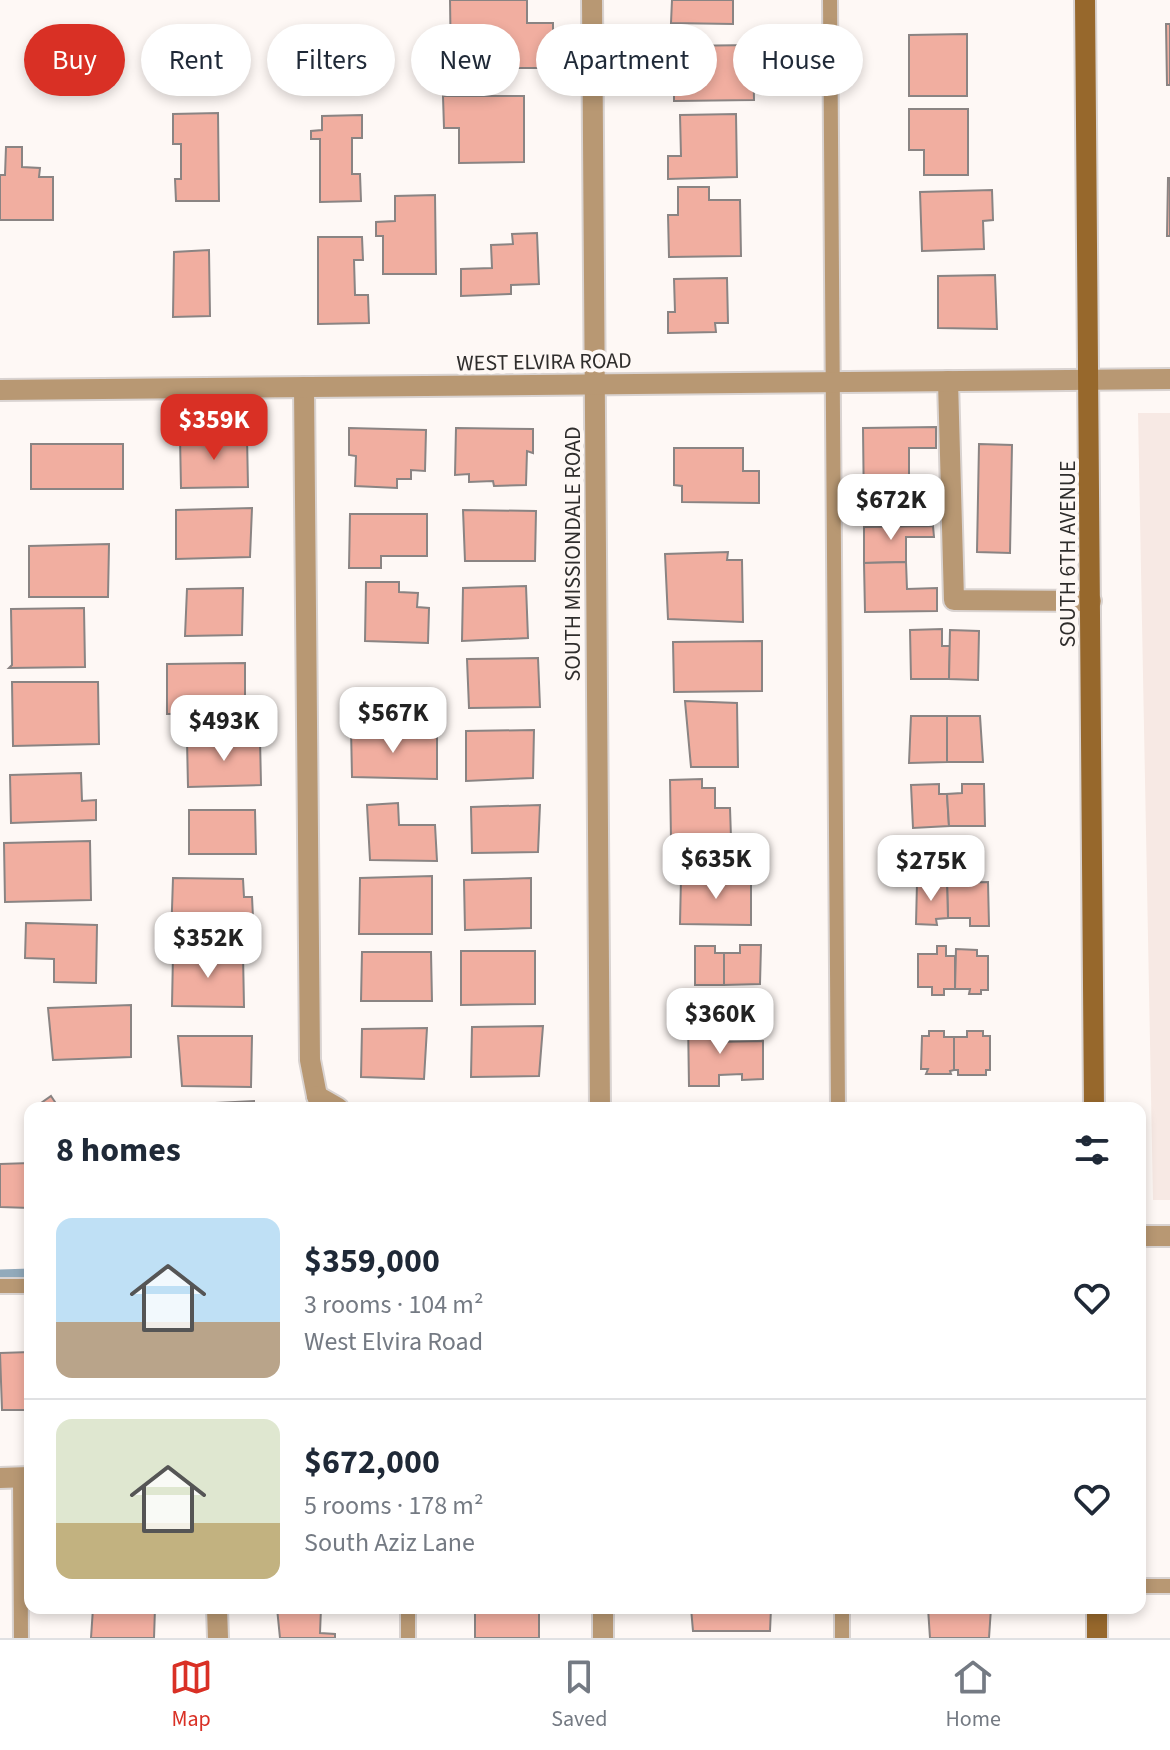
<!DOCTYPE html>
<meta charset="utf-8">
<style>
:root{--surface:#fff;--page:#f2f2f3;--text:#1f2937;--muted:#747a83;--line:#e0e1e3;--accent:#d93025}
body{margin:0;font-family:"Source Sans 3",sans-serif;background:var(--page);color:var(--text);height:100vh;display:flex;flex-direction:column;font-size:30px;white-space:nowrap}
*{box-sizing:border-box;margin:0}
p{font-size:26px;color:var(--muted)}
.icon{flex:none;width:44px;height:44px;fill:none;stroke:currentColor;stroke-width:2;stroke-linecap:round;stroke-linejoin:round}
.map{position:relative;flex:1;overflow:hidden}
.details{position:absolute;left:24px;top:1102px;width:1122px;height:512px;display:flex;flex-direction:column;background:var(--surface);border-radius:16px;box-shadow:0 4px 12px #0003}
.details>*{flex:none}
.hud{position:absolute;left:24px;top:24px;width:1122px;height:72px;display:flex;gap:16px}
.price{position:absolute;translate:-50% -68px;padding:0 18px;border-radius:16px;background:#fff;color:#222;font-size:26px;line-height:52px;filter:drop-shadow(0 2px 4px #0008)}
.price::after{content:'';position:absolute;left:50%;top:48px;width:24px;height:18px;margin-left:-12px;background:inherit;clip-path:polygon(0 0,100% 0,50% 100%)}
.price.selected{background:var(--accent);color:#fff}
ul{padding:0;list-style:none}
li{display:flex;align-items:center;gap:24px;height:200px;padding:0 32px}
li+li{border-top:2px solid var(--line)}
li span{display:grid;place-items:center;flex:none;width:224px;height:160px;border-radius:16px;color:#555}
li>.icon{margin-inline-start:auto}
span .icon{width:96px;height:96px;fill:#fffc;stroke-width:1}
li b{font-size:34px}
h2{display:flex;justify-content:space-between;align-items:center;height:96px;padding:0 32px;font-size:34px}
.pill{padding:0 28px;border-radius:36px;background:var(--surface);box-shadow:0 4px 12px #0003;font-size:28px;line-height:72px}
.pill.selected{background:var(--accent);color:#fff}
.tabs{display:flex;justify-content:space-around;align-items:center;height:112px;border-top:2px solid var(--line);background:var(--surface);font-size:22px;color:var(--muted)}
.tabs a{display:grid;justify-items:center;gap:4px}
.tabs .selected{color:var(--accent)}
.map>svg:first-child{display:block}
.built{fill:#f7e9e4}
.lines{fill:none;stroke-linecap:round;stroke-linejoin:round}
.stream{stroke:#92aabb;stroke-width:9}
.building{fill:#f1aea0;stroke:#8a8483;stroke-width:2}
.lane-casing{stroke:#d9d3d1;stroke-width:18}
.street-casing{stroke:#d9d3d1;stroke-width:24}
.secondary-casing{stroke:#d9d3d1;stroke-width:24}
.lane{stroke:#b89873;stroke-width:14}
.street{stroke:#b89873;stroke-width:20}
.secondary{stroke:#97682c;stroke-width:20}
.labels{text-anchor:middle;stroke-width:8;stroke-linejoin:round;paint-order:stroke}
.street-label{font-size:22px;fill:#2f2d2c;stroke:#fef8f5}
</style>
<div class="map">
<svg width="1170" height="1638" viewBox="0 0 1170 1638">
<rect width="100%" height="100%" fill="#fef8f5"/>
<!-- built -->
<path class="built" d="M1138,413H1170V1200H1153Z"/>
<g class="lines">
<!-- stream -->
<path class="stream" d="M0,1274L30,1273"/>
</g>
<!-- building -->
<g class="building">
<path d="M450,0H527V23H553V68H451Z"/>
<path d="M672,0H733V24L671,23Z"/>
<path d="M1166,24H1170V85H1167Z"/>
<path d="M967,34V96H909V35Z"/>
<path d="M753,45L754,100L674,101V65H678V46Z"/>
<path d="M443,96H524V162L459,163V128H444Z"/>
<path d="M909,109H968V175H924V150H909Z"/>
<path d="M218,113L219,201H176L175,179H181V144H173V114Z"/>
<path d="M736,114L737,177L668,179V156H681L680,115Z"/>
<path d="M362,115V138H352V174H360L361,201L320,202V139H311V131L322,130V116Z"/>
<path d="M6,147H22V167L40,168L39,177H53V220H0V175H5Z"/>
<path d="M1168,178H1170V236H1167Z"/>
<path d="M678,187H709V200H740L741,256L669,257L668,215H678Z"/>
<path d="M992,190L993,220L983,221L984,249L922,251L920,192Z"/>
<path d="M435,195L436,274H383V236H376V222L395,221V196Z"/>
<path d="M537,233L539,284L511,285V294L461,296V269L492,268L491,245L513,244L512,234Z"/>
<path d="M318,237H362L363,260H354L355,295H368L369,323L318,324Z"/>
<path d="M209,250L210,316L173,317L174,252Z"/>
<path d="M995,275L997,329L938,328V276Z"/>
<path d="M727,278L728,323H715L716,332L668,333V312H675L674,279Z"/>
<path d="M936,427V448H909V492H939V515H864L863,428Z"/>
<path d="M349,428L426,430L425,471L411,470V479H397V488L355,486L356,456L349,455Z"/>
<path d="M456,428L533,429V453L527,451L526,485L494,486L493,481L469,482V474L455,475Z"/>
<path d="M247,436L248,487L181,488L180,437Z"/>
<rect x="31" y="444" width="92" height="45"/>
<path d="M979,444L1012,445L1010,553L977,552Z"/>
<path d="M674,448H743V471H759V503L682,502V486L674,485Z"/>
<path d="M252,508L250,557L176,559V510Z"/>
<path d="M463,510L536,511L535,561H465Z"/>
<path d="M350,514H427V556H381V568H349Z"/>
<path d="M933,526L934,537H906V562L864,563V527Z"/>
<path d="M109,544L108,597H29V546Z"/>
<path d="M728,552L727,560H742L743,622L668,619L665,554Z"/>
<path d="M906,562L907,589L937,588V611L865,612L864,563Z"/>
<path d="M366,582H399V592L418,593L417,607L429,608L428,643L365,641Z"/>
<path d="M526,586L528,638L462,641L463,588Z"/>
<path d="M243,588L242,635L185,636L187,589Z"/>
<path d="M84,608L85,667L9,668L12,665L11,609Z"/>
<path d="M942,629V646H950L949,679H911L910,630Z"/>
<path d="M950,630L979,631L978,680L949,679Z"/>
<path d="M762,641V691L674,692L673,642Z"/>
<path d="M538,658L540,707L469,708L467,659Z"/>
<path d="M245,663V713L167,714V664Z"/>
<path d="M12,682H98L99,744L13,746Z"/>
<path d="M685,701L737,703L738,767H691Z"/>
<path d="M911,716H947V762L909,763Z"/>
<path d="M947,716H980L983,762H947Z"/>
<path d="M384,726V735H437V779L352,777L351,728Z"/>
<path d="M534,730L533,778L466,781V731Z"/>
<path d="M260,739L261,785L188,787L187,740Z"/>
<path d="M81,773L82,801L96,800V820L11,823L10,775Z"/>
<path d="M702,779V788H715V808H730L731,838L671,839L670,780Z"/>
<path d="M939,784V794H947L949,826L913,828L911,785Z"/>
<path d="M962,784H984L985,826H949L947,794L962,793Z"/>
<path d="M398,803L399,825H435L437,861L370,860L367,805Z"/>
<path d="M540,805L538,852L472,853L471,807Z"/>
<path d="M189,810H255L256,854H189Z"/>
<path d="M90,841L91,900L5,902L4,843Z"/>
<path d="M432,876V934H359L360,878Z"/>
<path d="M681,877L751,878V925L680,924Z"/>
<path d="M173,878L243,879L244,897H252L254,938L171,940Z"/>
<path d="M531,878V928L465,930L464,880Z"/>
<path d="M988,882L989,926H970V918H948L947,883Z"/>
<path d="M917,883H947L948,918L936,919L937,925L916,924Z"/>
<path d="M26,923L97,925L96,983L54,982V959L25,958Z"/>
<path d="M740,945H761L760,984L724,985V953H740Z"/>
<path d="M695,946H715V953H724V985H695Z"/>
<path d="M937,946H946V956H955V989H944V995H932V987H918V954H937Z"/>
<path d="M956,949L977,950V956H988V990H981V994H969L970,989H955Z"/>
<path d="M461,951H535V1004L461,1005Z"/>
<path d="M362,952H431L432,1001H361Z"/>
<path d="M173,954H243L244,1007L172,1006Z"/>
<path d="M131,1005V1057L53,1060L48,1008Z"/>
<path d="M688,1020H715V1042L763,1041V1079L742,1080V1074L719,1075V1086H689Z"/>
<path d="M543,1026L539,1076L471,1077L472,1027Z"/>
<path d="M427,1028L424,1079L361,1077L362,1029Z"/>
<path d="M929,1031H944V1037H954V1070L950,1071L951,1074H926L928,1069H921L922,1036H929Z"/>
<path d="M967,1031H983V1036H990V1070H986V1075H958V1070H954V1037H967Z"/>
<path d="M178,1036H252L251,1087L182,1086Z"/>
<path d="M51,1096L59,1108H34Z"/>
<path d="M254,1101V1108H176V1105Z"/>
<path d="M30,1163V1208L0,1207V1164Z"/>
<path d="M30,1352V1410H2L0,1353Z"/>
<path d="M93,1608H155L154,1638H91Z"/>
<path d="M277,1608H321L320,1633L335,1634V1638H280Z"/>
<rect x="475" y="1608" width="64" height="30"/>
<path d="M691,1608H771L770,1631H693Z"/>
<path d="M928,1608H991L989,1638H930Z"/>
</g>
<g class="lines">
<defs>
<g id="lane">
<path d="M830,0L838,1108"/>
<path d="M0,1286H30"/>
<path d="M20,1477L21,1638"/>
<path d="M1140,1586H1170"/>
<path d="M842,1608V1638"/>
<path d="M408,1638V1608"/>
</g>
<g id="street">
<path d="M592,0L600,1108"/>
<path d="M948,381L954,600L1091,601"/>
<path d="M304,387L310,1060L317,1096"/>
<path d="M0,390L1170,379"/>
<path d="M317,1096L338,1108"/>
<path d="M1140,1236H1170"/>
<path d="M0,1478L30,1477"/>
<path d="M217,1608L218,1638"/>
<path d="M603,1608V1638"/>
</g>
<g id="secondary">
<path d="M1085,0L1094,1108"/>
<path d="M1097,1608V1638"/>
</g>
</defs>
<!-- lane casing -->
<use href="#lane" class="lane-casing"/>
<!-- street casing -->
<use href="#street" class="street-casing"/>
<!-- secondary casing -->
<use href="#secondary" class="secondary-casing"/>
<!-- lane -->
<use href="#lane" class="lane"/>
<!-- street -->
<use href="#street" class="street"/>
<!-- secondary -->
<use href="#secondary" class="secondary"/>
</g>
<g class="labels">
<!-- street labels -->
<g class="street-label">
<text transform="translate(544 361) rotate(-1)" y="8">WEST ELVIRA ROAD</text>
<text transform="translate(572 554) rotate(-90)" y="8">SOUTH MISSIONDALE ROAD</text>
<text transform="translate(1067 554) rotate(-90)" y="8">SOUTH 6TH AVENUE</text>
</g>
</g>
</svg>
<b class="price selected" style="left:214px;top:462px">$359K</b>
<b class="price" style="left:891px;top:542px">$672K</b>
<b class="price" style="left:393px;top:755px">$567K</b>
<b class="price" style="left:224px;top:763px">$493K</b>
<b class="price" style="left:716px;top:901px">$635K</b>
<b class="price" style="left:931px;top:903px">$275K</b>
<b class="price" style="left:208px;top:980px">$352K</b>
<b class="price" style="left:720px;top:1056px">$360K</b>
<div class="hud">
<a class="pill selected">Buy</a>
<a class="pill">Rent</a>
<a class="pill">Filters</a>
<a class="pill">New</a>
<a class="pill">Apartment</a>
<a class="pill">House</a>
</div>
<section class="details">
<h2>8 homes<svg class="icon" aria-label="filters" viewBox="0 0 24 24"><path d="M4 7h16M4 17h16"/><circle cx="9" cy="7" r="2"/><circle cx="15" cy="17" r="2"/></svg></h2>
<ul>
<li><span style="background:linear-gradient(#bfe0f5 65%,#b9a48a 0)"><svg class="icon" aria-label="home" viewBox="0 0 24 24"><path d="M3 11l9-7 9 7M6 9v11h12V9"/></svg></span><div><b>$359,000</b><p>3 rooms · 104 m²</p><p>West Elvira Road</p></div><svg class="icon" aria-label="heart" viewBox="0 0 24 24"><path d="M12 20l-8-8c-3-5 5-10 8-4 3-6 11-1 8 4z"/></svg></li>
<li><span style="background:linear-gradient(#dfe7d0 65%,#c2b280 0)"><svg class="icon" aria-label="home" viewBox="0 0 24 24"><path d="M3 11l9-7 9 7M6 9v11h12V9"/></svg></span><div><b>$672,000</b><p>5 rooms · 178 m²</p><p>South Aziz Lane</p></div><svg class="icon" aria-label="heart" viewBox="0 0 24 24"><path d="M12 20l-8-8c-3-5 5-10 8-4 3-6 11-1 8 4z"/></svg></li>
</ul>
</section>
</div>
<nav class="tabs">
<a class="selected"><svg class="icon" aria-label="map" viewBox="0 0 24 24"><path d="M3 6l6-2 6 2 6-2v14l-6 2-6-2-6 2zM9 4v14M15 6v14"/></svg>Map</a>
<a><svg class="icon" aria-label="saved" viewBox="0 0 24 24"><path d="M7 4h10v16l-5-4-5 4z"/></svg>Saved</a>
<a><svg class="icon" aria-label="home" viewBox="0 0 24 24"><path d="M3 11l9-7 9 7M6 9v11h12V9"/></svg>Home</a>
</nav>
